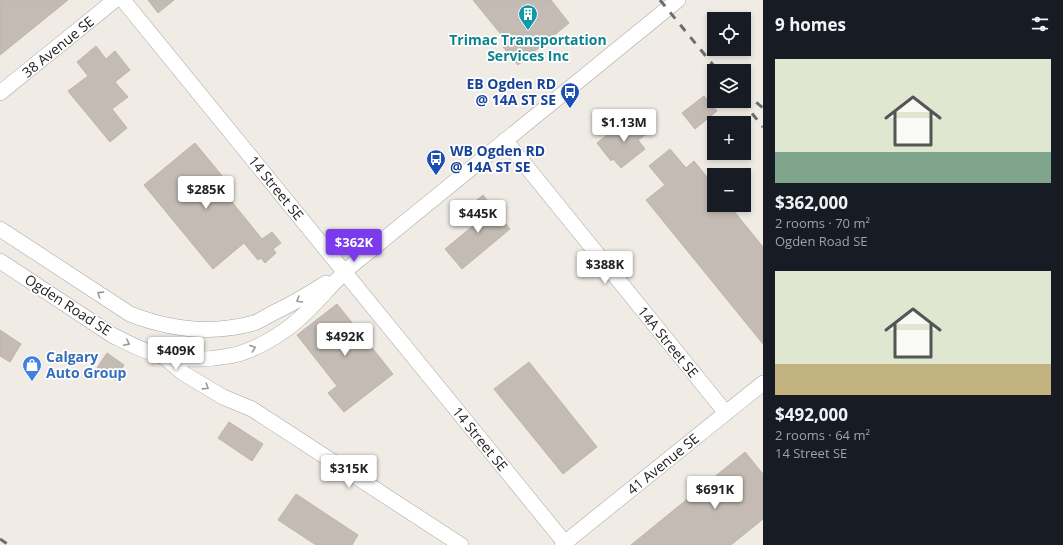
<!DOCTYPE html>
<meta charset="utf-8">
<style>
:root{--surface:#171b24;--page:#20242c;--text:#f1f3f6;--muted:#9ea1a6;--accent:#7c3aed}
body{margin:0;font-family:"Open Sans",sans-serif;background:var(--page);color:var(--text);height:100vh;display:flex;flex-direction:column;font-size:15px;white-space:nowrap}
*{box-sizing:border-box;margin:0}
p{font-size:13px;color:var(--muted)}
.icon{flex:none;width:22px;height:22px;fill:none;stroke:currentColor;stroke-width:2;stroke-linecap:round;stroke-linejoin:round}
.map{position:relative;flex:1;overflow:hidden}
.sheet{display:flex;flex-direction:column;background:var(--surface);width:300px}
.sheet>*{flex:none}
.fabs{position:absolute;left:707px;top:12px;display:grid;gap:8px}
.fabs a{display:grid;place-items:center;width:44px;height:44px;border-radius:0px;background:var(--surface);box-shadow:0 2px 6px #0003;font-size:20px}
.price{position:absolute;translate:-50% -34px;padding:0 9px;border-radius:4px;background:#fff;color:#222;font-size:13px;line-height:26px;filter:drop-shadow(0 1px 2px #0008)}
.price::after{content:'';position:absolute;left:50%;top:24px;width:12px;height:9px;margin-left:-6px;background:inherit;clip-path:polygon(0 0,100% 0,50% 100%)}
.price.on{background:var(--accent);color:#fff}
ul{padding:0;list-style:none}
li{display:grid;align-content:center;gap:8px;height:212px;padding:0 12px}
li span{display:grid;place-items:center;height:124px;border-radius:0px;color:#555}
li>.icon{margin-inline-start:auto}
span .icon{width:72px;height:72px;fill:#fffc;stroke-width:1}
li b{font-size:17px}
h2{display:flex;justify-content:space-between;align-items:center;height:48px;padding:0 12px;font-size:17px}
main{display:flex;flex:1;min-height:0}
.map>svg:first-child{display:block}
.building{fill:#c4bcb4;stroke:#c2b3a7}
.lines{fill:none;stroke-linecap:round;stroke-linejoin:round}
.minor-casing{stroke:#a6a6a6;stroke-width:16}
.minor{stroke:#fff;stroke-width:15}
.rail{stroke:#6d6d6d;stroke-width:3;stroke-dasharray:8 8;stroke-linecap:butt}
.oneway{stroke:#9a9a9a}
.labels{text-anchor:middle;stroke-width:3.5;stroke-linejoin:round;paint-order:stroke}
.culture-label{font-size:14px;font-weight:bold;fill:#0d838f;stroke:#fff}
.street-label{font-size:14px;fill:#1f1f1f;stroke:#fff}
.transit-label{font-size:14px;font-weight:bold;fill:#164399;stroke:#fff;text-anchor:end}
.shop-label{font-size:14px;font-weight:bold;fill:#366cbe;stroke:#fff;text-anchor:start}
</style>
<main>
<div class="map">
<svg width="763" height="545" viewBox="0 0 763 545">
<rect width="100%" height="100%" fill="#f0ece5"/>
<!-- building -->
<g class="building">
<path d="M0,0H68L0,55Z"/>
<path d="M148,0H174L158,13Z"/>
<path d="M473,0H551L569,23L518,65L503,47L508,43Z"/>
<path d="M96,46L106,59L115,51L130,70L115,82L128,97L112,109L127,128L110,142L68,91L88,76L77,62Z"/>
<path d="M704,96L717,111L695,129L682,113Z"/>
<path d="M634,116L648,133L638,140L645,149L621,168L613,159L611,161L597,143L608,134L609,136Z"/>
<path d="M195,143L223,177L215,183L231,203L232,202L262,239L272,232L281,243L273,249L276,253L265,263L261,258L258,260L244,243L213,269L144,185Z"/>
<path d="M670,149L686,168L694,161L714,186V205H729L763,247V344L646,200L665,185L649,166Z"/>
<path d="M483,195L510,229L462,269L445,249L479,221L468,207Z"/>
<path d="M337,304L393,374L344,412L328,393L337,386L297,335Z"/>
<path d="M0,330L21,344L10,362L0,356Z"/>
<path d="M107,353L124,365L115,380L97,368Z"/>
<path d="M529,362L597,447L563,474L494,389Z"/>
<path d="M229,422L263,444L252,461L218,438Z"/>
<path d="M745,452L763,474V519L731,545H631Z"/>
<path d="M296,494L358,535L352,545H316L278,520Z"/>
</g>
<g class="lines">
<defs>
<g id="minor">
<path d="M123,0L565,543"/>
<path d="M0,93L115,0"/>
<path d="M505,140L726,413"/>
<path d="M0,229L130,314C171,330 211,335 254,323C260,321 267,316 273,313C292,304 309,294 326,283"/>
<path d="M0,261L112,335C128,343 144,352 162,356C183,360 208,360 229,356C251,353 283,334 300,318C320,300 335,279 356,262L678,0"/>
<path d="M163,356L183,373L223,397L252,409L461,545"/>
<path d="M562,545L763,383"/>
</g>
</defs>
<!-- minor casing -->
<use href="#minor" class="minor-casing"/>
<!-- minor -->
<use href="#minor" class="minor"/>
<!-- rail -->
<g class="rail">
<path d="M660,0L718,71"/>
<path d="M744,92L763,108"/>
<path d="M742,101L763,127"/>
<path d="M0,539L9,545"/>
</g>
</g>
<!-- one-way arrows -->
<defs><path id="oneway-chevron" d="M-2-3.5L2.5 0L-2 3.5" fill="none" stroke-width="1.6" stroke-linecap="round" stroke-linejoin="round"/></defs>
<g class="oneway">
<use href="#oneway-chevron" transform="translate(100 294) rotate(-147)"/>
<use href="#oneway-chevron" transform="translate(299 300) rotate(149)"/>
<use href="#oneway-chevron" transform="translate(127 343) rotate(27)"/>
<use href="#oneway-chevron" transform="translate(253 348) rotate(-20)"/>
<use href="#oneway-chevron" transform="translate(206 387) rotate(32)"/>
</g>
<!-- icons -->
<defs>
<symbol id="building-pin" viewBox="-11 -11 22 30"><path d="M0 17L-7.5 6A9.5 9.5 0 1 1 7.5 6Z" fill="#0f9aa8" stroke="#fff"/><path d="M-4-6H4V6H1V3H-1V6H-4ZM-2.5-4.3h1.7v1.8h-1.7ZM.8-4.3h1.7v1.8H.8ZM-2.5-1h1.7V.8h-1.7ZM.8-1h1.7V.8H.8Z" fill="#fff"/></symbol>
<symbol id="bus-pin" viewBox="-11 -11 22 30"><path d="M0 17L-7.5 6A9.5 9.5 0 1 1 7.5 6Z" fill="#1a4fb4" stroke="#fff"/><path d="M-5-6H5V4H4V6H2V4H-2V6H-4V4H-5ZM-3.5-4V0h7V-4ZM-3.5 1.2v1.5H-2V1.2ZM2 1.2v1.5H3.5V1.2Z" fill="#fff"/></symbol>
<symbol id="shop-pin" viewBox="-11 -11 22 30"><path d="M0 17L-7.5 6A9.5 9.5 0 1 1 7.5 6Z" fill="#3f7fe0" stroke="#fff"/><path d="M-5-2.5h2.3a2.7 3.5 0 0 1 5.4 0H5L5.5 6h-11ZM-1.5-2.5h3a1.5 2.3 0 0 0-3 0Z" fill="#fff"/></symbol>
</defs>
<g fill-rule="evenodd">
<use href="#building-pin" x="517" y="3" width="22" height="30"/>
<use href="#bus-pin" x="559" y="81" width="22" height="30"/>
<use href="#bus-pin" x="425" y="148" width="22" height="30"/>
<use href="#shop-pin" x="21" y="354" width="22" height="30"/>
</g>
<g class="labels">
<!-- culture labels -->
<g class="culture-label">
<text x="528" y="45">Trimac Transportation<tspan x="528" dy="16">Services Inc</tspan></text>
</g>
<!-- street labels -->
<g class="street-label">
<text transform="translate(58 47) rotate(-39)" y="5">38 Avenue SE</text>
<text transform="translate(276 188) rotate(51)" y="5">14 Street SE</text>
<text transform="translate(68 305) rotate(33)" y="5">Ogden Road SE</text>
<text transform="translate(668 342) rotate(51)" y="5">14A Street SE</text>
<text transform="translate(480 439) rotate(51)" y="5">14 Street SE</text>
<text transform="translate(663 464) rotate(-39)" y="5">41 Avenue SE</text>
</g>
<!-- transit labels -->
<g class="transit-label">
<text x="556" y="89">EB Ogden RD<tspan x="556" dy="16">@ 14A ST SE</tspan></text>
<text x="450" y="156" text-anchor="start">WB Ogden RD<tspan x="450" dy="16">@ 14A ST SE</tspan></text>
</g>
<!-- shop labels -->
<g class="shop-label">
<text x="46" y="362">Calgary<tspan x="46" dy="16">Auto Group</tspan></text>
</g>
</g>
</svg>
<div class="fabs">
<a><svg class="icon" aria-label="locate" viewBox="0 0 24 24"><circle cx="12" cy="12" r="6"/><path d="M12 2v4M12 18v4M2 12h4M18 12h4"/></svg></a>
<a><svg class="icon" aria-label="layers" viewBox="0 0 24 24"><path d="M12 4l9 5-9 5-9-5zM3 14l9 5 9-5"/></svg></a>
<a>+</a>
<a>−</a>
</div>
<b class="price" style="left:624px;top:143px">$1.13M</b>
<b class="price" style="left:206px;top:210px">$285K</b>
<b class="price" style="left:478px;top:234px">$445K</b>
<b class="price on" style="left:354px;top:263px">$362K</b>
<b class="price" style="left:605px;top:285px">$388K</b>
<b class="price" style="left:345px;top:357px">$492K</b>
<b class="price" style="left:176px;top:371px">$409K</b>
<b class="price" style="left:349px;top:489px">$315K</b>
<b class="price" style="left:715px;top:510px">$691K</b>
</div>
<section class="sheet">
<h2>9 homes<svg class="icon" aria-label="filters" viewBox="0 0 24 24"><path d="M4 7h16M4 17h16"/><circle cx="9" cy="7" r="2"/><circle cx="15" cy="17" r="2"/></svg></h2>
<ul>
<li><span style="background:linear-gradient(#dfe7d0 75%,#7fa58c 0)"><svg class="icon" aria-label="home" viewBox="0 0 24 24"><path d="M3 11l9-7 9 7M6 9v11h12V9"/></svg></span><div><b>$362,000</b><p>2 rooms · 70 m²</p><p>Ogden Road SE</p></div></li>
<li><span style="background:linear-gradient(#dfe7d0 75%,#c2b280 0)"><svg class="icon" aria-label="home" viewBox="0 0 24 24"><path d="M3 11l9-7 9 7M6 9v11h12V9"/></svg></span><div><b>$492,000</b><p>2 rooms · 64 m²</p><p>14 Street SE</p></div></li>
</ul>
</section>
</main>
